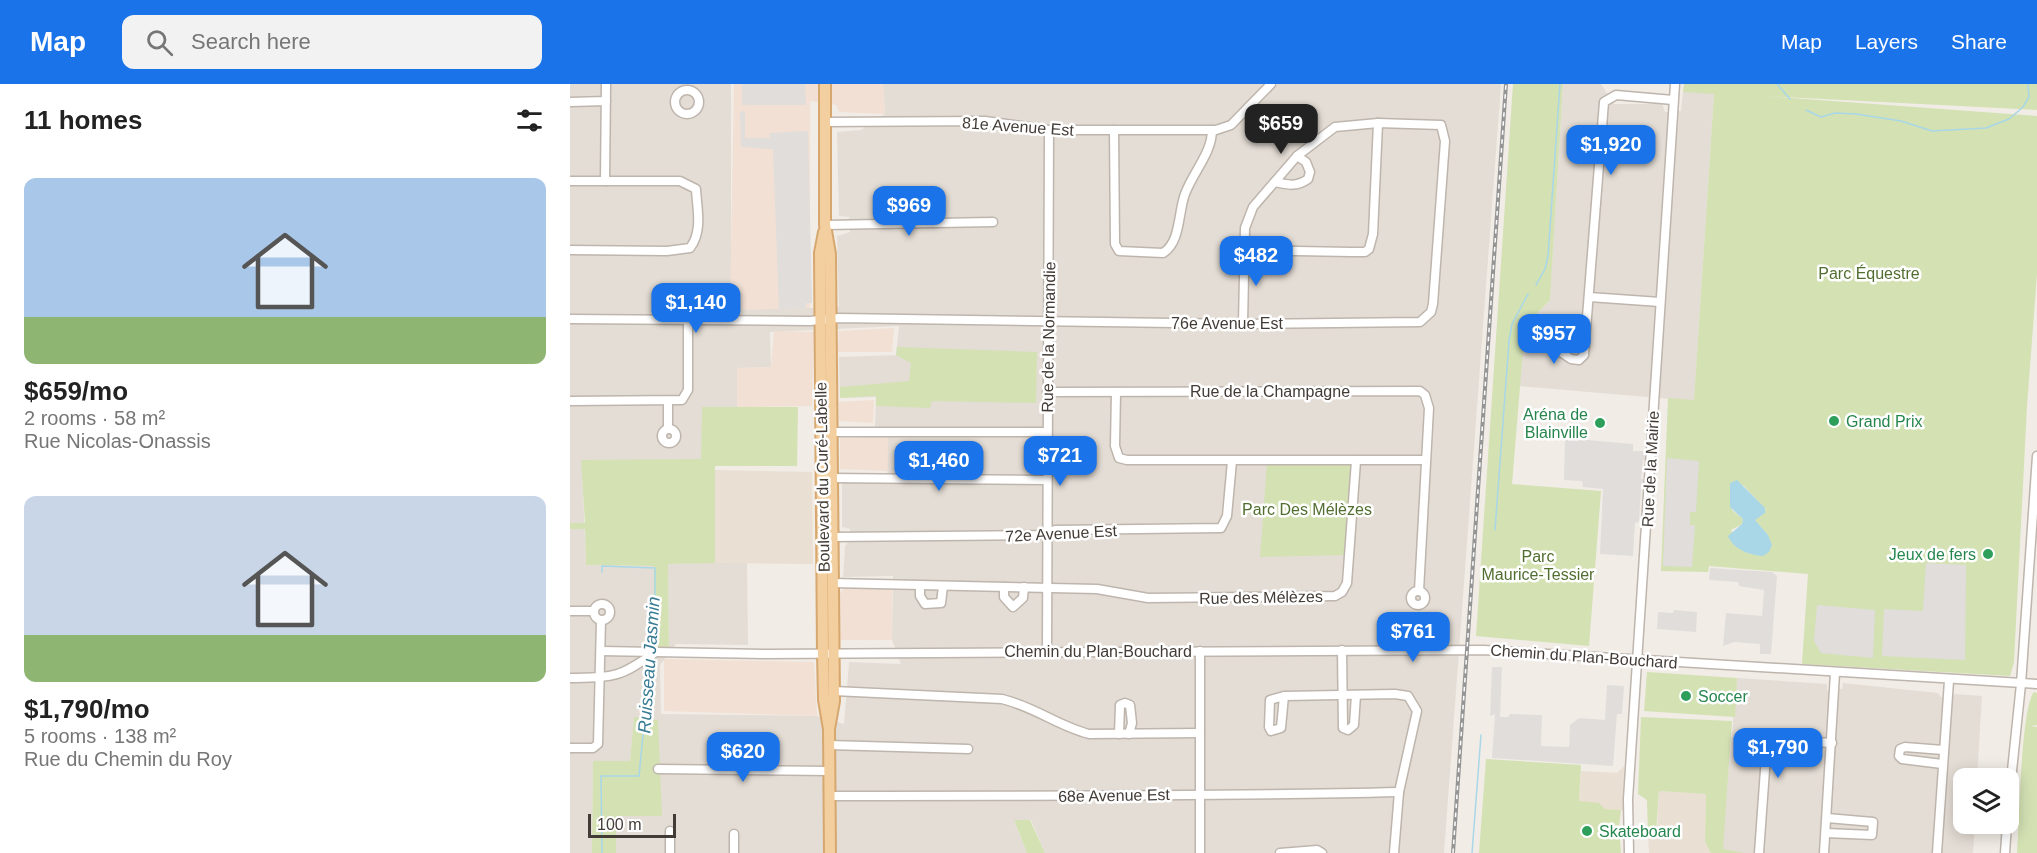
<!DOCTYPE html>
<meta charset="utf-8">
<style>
:root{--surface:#fff;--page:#f2f2f2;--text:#222;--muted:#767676;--accent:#1a73e8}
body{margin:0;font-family:Arial,sans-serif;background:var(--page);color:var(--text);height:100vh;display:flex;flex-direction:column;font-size:22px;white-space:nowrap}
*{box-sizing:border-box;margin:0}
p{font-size:20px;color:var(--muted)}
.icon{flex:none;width:33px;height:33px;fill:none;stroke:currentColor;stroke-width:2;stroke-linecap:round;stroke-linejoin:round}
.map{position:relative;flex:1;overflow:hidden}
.drawer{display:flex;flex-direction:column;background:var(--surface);width:570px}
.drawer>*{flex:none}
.buttons{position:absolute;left:1383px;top:684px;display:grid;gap:12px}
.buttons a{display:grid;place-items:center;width:66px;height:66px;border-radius:12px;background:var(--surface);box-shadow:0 3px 15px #0003;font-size:30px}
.scale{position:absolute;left:18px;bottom:15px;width:88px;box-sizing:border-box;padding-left:6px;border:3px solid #433c36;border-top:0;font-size:16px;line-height:21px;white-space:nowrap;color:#433c36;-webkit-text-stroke:4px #fff;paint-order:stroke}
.price{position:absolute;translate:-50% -51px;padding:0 14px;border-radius:12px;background:var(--accent);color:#fff;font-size:20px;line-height:39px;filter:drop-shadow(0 2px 3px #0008)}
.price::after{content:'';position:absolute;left:50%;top:36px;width:18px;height:14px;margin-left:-9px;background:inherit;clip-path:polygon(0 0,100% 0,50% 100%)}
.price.current{background:#222;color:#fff}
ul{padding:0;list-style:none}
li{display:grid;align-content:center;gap:12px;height:318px;padding:0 24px}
li span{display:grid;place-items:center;height:186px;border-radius:12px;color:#555}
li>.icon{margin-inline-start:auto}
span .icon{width:108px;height:108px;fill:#fffc;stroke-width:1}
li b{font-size:26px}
h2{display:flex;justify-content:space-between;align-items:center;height:72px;padding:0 24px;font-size:26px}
header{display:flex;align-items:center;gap:36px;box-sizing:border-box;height:84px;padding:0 30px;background:var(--accent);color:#fff}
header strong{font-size:28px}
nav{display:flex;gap:33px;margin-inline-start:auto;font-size:21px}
.search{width:420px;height:54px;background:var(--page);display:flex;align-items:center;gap:15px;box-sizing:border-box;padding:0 21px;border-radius:12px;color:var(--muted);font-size:22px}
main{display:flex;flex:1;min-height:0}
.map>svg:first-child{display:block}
.residential{fill:#e4ddd5;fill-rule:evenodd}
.commercial{fill:#f1e0d3}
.education{fill:#e9dfd2}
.green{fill:#d3e1b3;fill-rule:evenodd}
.parking{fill:#e0dddb}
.water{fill:#a9d7e8}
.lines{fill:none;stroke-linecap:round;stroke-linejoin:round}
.stream{stroke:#a9d7e8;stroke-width:1.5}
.minor-casing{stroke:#beb5ad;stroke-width:11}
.major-casing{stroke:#d6a870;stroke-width:14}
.minor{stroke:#fff;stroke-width:8}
.major{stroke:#f3ce9e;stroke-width:10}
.rail-casing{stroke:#959595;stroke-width:4}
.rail{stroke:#fff;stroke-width:1.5;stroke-dasharray:4.5;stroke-linecap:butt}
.leisure-dot{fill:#2e9e5b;stroke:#fff;stroke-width:2}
.labels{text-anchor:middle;stroke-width:5;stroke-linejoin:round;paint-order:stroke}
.street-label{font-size:16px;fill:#433c36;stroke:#fff}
.park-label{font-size:16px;fill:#516e30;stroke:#fff}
.leisure-label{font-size:16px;fill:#27864d;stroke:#fff;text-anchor:start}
.water-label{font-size:18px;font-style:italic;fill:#387b94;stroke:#fff}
</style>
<header>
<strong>Map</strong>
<div class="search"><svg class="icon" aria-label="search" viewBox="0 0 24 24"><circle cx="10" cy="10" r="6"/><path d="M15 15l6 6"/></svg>Search here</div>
<nav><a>Map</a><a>Layers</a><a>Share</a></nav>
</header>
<main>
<section class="drawer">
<h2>11 homes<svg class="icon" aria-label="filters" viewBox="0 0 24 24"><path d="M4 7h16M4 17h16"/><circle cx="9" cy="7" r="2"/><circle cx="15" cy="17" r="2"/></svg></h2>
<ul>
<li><span style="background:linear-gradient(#a9c7e8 75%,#8fb573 0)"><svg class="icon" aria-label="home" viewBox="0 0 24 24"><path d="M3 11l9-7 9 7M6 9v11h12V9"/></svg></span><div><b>$659/mo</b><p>2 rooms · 58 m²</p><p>Rue Nicolas-Onassis</p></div></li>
<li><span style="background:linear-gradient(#c9d6e8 75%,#8fb573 0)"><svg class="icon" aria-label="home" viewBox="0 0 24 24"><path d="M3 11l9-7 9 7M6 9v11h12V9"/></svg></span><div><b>$1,790/mo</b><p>5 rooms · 138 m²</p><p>Rue du Chemin du Roy</p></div></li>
</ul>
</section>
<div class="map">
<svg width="1467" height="769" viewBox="0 0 1467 769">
<rect width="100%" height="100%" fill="#f1ece6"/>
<!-- residential -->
<g class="residential">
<path d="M0,0H161V226L269,223L267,152L280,148L279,133L269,132L267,48L291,46L315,30L313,0H931L874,769H475L461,736L444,737L457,769H46V732H91L64,634L60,677H23L22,769H0ZM329,242L326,271L269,273L270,314L306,313L305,343H318L317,398L272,399V443L280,445V456L275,462L273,493L323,492L322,556L331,580L279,578L274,640L246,632L91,630L90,581L106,560L178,561L177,478L98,480L99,558L84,563V482L16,481L12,383L131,382L133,324L167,323V284L201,283L200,248Z"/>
<path d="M993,0H1031L1044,20H1092L1095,28L1111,27L1113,8L1144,9L1124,317L948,302L955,242L980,216Z"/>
<path d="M1167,594L1257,600V607L1272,605L1273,599L1368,609L1371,613L1383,614L1384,610L1412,612L1407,694H1394V740H1405L1403,769H1151Z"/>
</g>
<!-- commercial -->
<g class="commercial">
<path d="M164,0H313L315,30L269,28L266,21L240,17V224L160,226Z"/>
<path d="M324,244L322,268H268L269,247Z"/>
<path d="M204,247L244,248L242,322L167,323V284L201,283Z"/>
<path d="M304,316L303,339L269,337V318Z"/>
<path d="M318,353V387L270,385V354Z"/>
<path d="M275,503H322V556H270V509Z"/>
<path d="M94,575L244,578L247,632L94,627Z"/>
</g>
<!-- education -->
<g class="education">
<path d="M145,386L242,388L243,480L145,479Z"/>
<path d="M1054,682L1053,726L1035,725L1009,717L1011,687L1047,689Z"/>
<path d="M1089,707L1136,710L1135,758L1141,769H1079L1078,748L1087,749Z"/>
</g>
<!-- green -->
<g class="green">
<path d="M943,0H993L980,216L955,242L942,400L1031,407L1019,562L906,552Z"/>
<path d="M1114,0H1467V26L1195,12L1467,32V190L1457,322L1444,578L1440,592L1232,580L1238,490L1139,482L1138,488L1091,487L1098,314L1124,316L1144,10L1113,8ZM1164,397L1174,402L1196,426L1185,436L1198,451L1180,470L1169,464L1161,446L1172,440L1173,435L1162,426L1160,403Z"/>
<path d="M327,263L467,268L466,319L362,317L360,324L306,322V312L270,314V303L339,297L341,279L326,271Z"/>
<path d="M132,323H228L227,382H145V479L98,480L99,569L84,568V482L16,481L15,445H0V439H15L11,376L131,375Z"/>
<path d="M697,379H784L777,471L690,473Z"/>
<path d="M1077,588L1167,594L1165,633L1074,627Z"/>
<path d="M1464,608L1467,609V641L1461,642L1467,643V769H1447C1449,742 1451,623 1464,608Z"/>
<path d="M64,633L88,636L92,732H46V769H22L23,677H60Z"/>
<path d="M1071,633L1162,637L1153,765L1175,769H1141L1135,758L1136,710L1089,707L1086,749L1078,748L1077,716L1068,710Z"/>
<path d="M916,675L1011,681L1009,717L1029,719L1035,725L1051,726L1049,742L1051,769H909Z"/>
<path d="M444,736H460L475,769H457Z"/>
</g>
<!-- parking -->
<g class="parking">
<path d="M172,0H235L236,21H172Z"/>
<path d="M175,27V54H200L199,49L238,47L242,219H236V224L209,225L203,65L171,63L170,28Z"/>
<path d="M995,354L1063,360V367H1080L1079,376H1073L1071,395H1078V402L1071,403L1069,438L1065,439L1063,472L1030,470L1033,405L1013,403L1012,397L994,396Z"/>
<path d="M1097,374L1129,377L1126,428H1120V441H1125L1122,483L1093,482Z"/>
<path d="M1356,479L1396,481L1395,576L1312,572L1314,525L1353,527Z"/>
<path d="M1140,484L1202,488L1207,492L1201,570H1190V560L1164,558L1153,562L1156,529L1192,532L1194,506L1169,502L1168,498L1139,496Z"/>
<path d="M1247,521L1305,526L1303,574L1251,569L1244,557Z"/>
<path d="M1104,526L1127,528L1126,548L1087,545L1088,528L1103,529Z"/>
<path d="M922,583H932L930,633H938L940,630L972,631L971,662L999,663L1000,641L1009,634L1035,636L1037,601L1054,602L1052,630H1047L1043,682L922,674L925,630L920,632Z"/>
</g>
<!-- water -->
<path class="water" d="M1167,396L1195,424V429L1185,436L1198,451L1202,461L1199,468L1193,472C1179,471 1163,465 1158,452L1172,440L1173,435L1160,423V399Z"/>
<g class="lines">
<!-- stream -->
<g class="stream">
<path d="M1207,0L1220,15"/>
<path d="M1236,26L1251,33L1265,29L1286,30L1331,37L1362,47L1416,44L1439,35L1453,23L1459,13L1458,0"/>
<path d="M966,201L975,185L978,172L990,0"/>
<path d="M925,446L939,257L942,240L958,210"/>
<path d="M32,488V482L85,484V530L79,539L80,564"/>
<path d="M32,769L31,692H69L80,578"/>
<path d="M902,769L911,651"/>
</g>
<defs>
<g id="minor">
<circle cx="117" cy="18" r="12"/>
<path d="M0,18L36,17"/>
<path d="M254,38L415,37L479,46H646L661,41L701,0"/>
<path d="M544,46L545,160L549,167L593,169C611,158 608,128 615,110C623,88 642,69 642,46"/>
<path d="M0,97H110L126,105C127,125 133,147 120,164L97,167L0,166"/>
<path d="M35,97L36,0"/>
<path d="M705,98C718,101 727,103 738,95L740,88L736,78L727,72"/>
<path d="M255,141L423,138"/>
<path d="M673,166L781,168H795L799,165L803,150L808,39"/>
<path d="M1019,213L1090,218"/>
<path d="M0,235L240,237L269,234L673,240L850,238L861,228L863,220L875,57L871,41L808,39L765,43L727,72L683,123L675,144L673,240"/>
<path d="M1015,263L1000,261L992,269L1001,275L1009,276L1014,271L1034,18L1046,11L1103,16"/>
<path d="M477,308L850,307L855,311L859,324L849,507"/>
<path d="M546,308L545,362L549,374L557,376H855"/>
<path d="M0,317L112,316L118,306V237"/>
<circle cx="99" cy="352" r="7"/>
<path d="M98,345V317"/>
<path d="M258,348H477"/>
<path d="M258,394L477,396"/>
<path d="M262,453L468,451L485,446L651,444L657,432L662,377"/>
<path d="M263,499L527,505L578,514L765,512L772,508L777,499L786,377"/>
<path d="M350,503V512L355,520L371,519L373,502"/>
<path d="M434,503V513L443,523L453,514L454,503"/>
<circle cx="848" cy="514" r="7"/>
<circle cx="32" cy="528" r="8"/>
<path d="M0,527H24"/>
<path d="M772,566L773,644L778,646L784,641L786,611"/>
<path d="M31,567L195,570L914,566L1467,600"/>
<path d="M630,567V769"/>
<path d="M477,568L479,46"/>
<path d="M0,594C46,593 48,594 86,568"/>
<path d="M264,607L432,615C465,623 488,642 519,650L630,649"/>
<path d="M714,612L711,644L701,647L699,643L700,616L714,612L825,610L838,612L847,627L829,708L824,769"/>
<path d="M549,650L550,621L555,619L560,621L562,639L559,650"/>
<path d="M259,661L398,665"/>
<path d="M0,664H23L28,660L31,536"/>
<path d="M1372,680L1332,675L1329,672L1330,665L1335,663L1373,666"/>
<path d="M88,685L259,687"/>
<path d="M259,712C449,711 639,713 829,708"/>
<path d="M1438,725L1451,600L1467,372"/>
<path d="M1256,749L1302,751L1303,738L1257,734"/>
<path d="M100,769V747"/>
<path d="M164,769V750"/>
<path d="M710,769L747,766L752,769"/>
<path d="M1059,769L1058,715L1105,0"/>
<path d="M1189,769L1196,672L1200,660L1213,656L1262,659"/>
<path d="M1254,769L1265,589"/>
<path d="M1367,769L1379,597"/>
<path d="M1435,769L1437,740"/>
</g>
<g id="major">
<path d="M255,0V141L260,170L264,617L259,645"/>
<path d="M254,148L250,169L253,569L254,616L259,645L260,769"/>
</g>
</defs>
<!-- minor casing -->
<use href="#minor" class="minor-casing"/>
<!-- major casing -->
<use href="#major" class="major-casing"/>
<!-- minor -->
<use href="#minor" class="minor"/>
<!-- major -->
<use href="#major" class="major"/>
<defs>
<path id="rail" d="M883,769L936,0"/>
</defs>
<!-- rail casing -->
<use href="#rail" class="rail-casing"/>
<!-- rail -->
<use href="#rail" class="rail"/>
</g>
<!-- markers -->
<g class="leisure-dot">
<circle cx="1264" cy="337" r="6"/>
<circle cx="1030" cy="339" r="6"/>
<circle cx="1418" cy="470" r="6"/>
<circle cx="1116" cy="612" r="6"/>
<circle cx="1017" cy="747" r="6"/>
</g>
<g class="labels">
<!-- street labels -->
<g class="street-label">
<text transform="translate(448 42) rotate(4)" y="6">81e Avenue Est</text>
<text x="657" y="245">76e Avenue Est</text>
<text transform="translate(478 253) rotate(-89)" y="6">Rue de la Normandie</text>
<text x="700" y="313">Rue de la Champagne</text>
<text transform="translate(1080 385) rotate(-87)" y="6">Rue de la Mairie</text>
<text transform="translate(252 393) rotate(-91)" y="6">Boulevard du Curé-Labelle</text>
<text transform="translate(491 449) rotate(-3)" y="6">72e Avenue Est</text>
<text transform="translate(691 513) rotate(-1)" y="6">Rue des Mélèzes</text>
<text x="528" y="573">Chemin du Plan-Bouchard</text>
<text transform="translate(1014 572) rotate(4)" y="6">Chemin du Plan-Bouchard</text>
<text transform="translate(544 711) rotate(-1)" y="6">68e Avenue Est</text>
</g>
<!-- park labels -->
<g class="park-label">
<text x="1299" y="195">Parc Équestre</text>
<text x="737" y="431">Parc Des Mélèzes</text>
<text x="968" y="478">Parc<tspan x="968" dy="18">Maurice-Tessier</tspan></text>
</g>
<!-- leisure labels -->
<g class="leisure-label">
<text x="1018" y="336" text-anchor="end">Aréna de<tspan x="1018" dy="18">Blainville</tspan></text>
<text x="1276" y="343">Grand Prix</text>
<text x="1406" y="476" text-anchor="end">Jeux de fers</text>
<text x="1128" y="618">Soccer</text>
<text x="1029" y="753">Skateboard</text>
</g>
<!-- water labels -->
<g class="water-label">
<text transform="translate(79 581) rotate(-86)" y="6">Ruisseau Jasmin</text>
</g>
</g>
</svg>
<div class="buttons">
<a><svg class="icon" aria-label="layers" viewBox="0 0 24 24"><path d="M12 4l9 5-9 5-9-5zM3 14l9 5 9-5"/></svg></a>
</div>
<div class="scale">100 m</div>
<b class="price current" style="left:711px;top:71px">$659</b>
<b class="price" style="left:1041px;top:92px">$1,920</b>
<b class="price" style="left:339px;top:153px">$969</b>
<b class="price" style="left:686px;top:203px">$482</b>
<b class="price" style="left:126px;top:250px">$1,140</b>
<b class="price" style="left:984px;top:281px">$957</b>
<b class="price" style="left:490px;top:403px">$721</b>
<b class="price" style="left:369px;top:408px">$1,460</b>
<b class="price" style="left:843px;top:579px">$761</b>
<b class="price" style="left:1208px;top:695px">$1,790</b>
<b class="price" style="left:173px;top:699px">$620</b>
</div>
</main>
